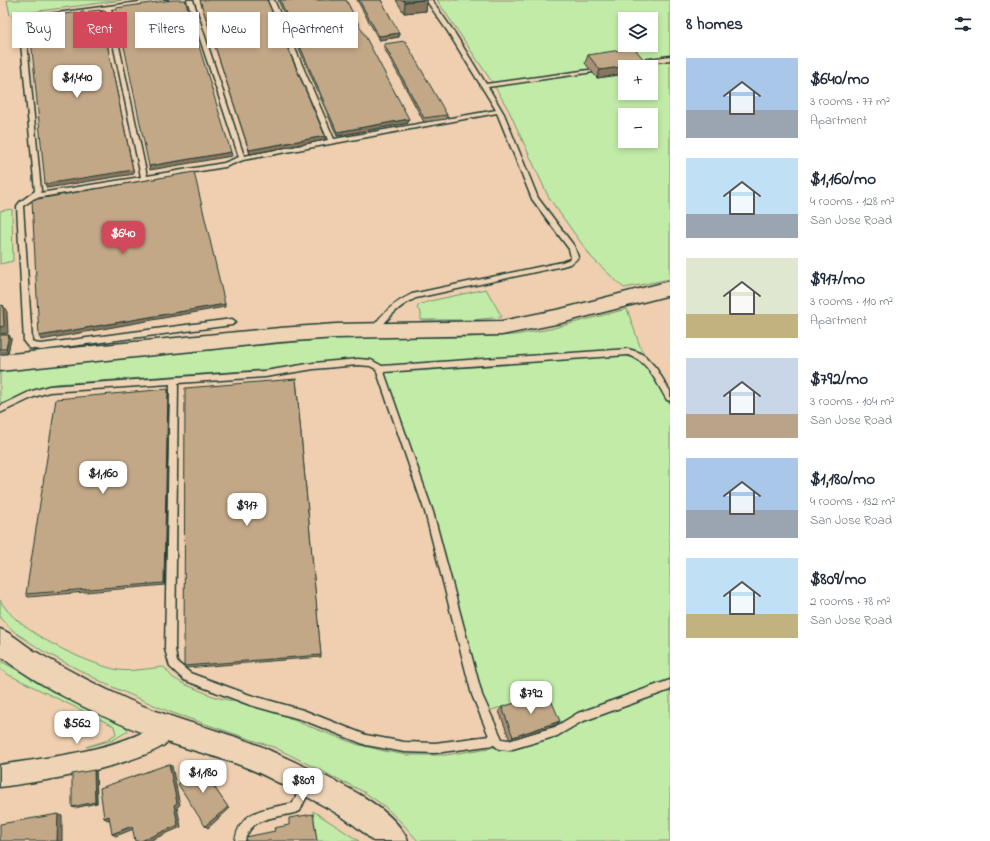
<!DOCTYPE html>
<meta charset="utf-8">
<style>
:root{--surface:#fff;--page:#f6f6f7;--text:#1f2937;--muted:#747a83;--accent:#d1495b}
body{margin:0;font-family:"Indie Flower",sans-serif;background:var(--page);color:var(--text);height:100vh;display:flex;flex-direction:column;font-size:15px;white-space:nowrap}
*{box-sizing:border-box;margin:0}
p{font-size:13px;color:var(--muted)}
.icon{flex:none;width:22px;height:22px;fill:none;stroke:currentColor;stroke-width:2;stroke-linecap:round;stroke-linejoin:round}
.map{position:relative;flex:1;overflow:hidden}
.details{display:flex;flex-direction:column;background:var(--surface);width:320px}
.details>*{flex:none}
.banner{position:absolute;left:12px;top:12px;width:380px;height:36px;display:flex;gap:8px}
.tools{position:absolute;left:618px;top:12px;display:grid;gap:8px}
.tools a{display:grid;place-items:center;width:40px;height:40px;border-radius:0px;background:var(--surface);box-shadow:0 2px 6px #0003;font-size:20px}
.price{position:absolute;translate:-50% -34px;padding:0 9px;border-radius:8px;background:#fff;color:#222;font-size:13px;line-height:26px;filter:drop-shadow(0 1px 2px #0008)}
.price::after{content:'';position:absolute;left:50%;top:24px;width:12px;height:9px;margin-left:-6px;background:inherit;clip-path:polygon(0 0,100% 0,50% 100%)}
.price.on{background:var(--accent);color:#fff}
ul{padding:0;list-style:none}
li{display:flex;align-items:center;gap:12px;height:100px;padding:0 16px}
li span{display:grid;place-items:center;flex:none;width:112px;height:80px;border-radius:0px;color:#555}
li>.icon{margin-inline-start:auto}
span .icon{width:48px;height:48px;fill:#fffc;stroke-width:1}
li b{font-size:17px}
h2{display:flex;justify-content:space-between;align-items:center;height:48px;padding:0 16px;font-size:17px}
.chip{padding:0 14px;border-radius:0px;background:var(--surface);box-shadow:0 2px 6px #0003;font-size:14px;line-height:36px}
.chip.on{background:var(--accent);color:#fff}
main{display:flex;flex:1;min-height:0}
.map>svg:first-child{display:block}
.green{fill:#c2eba7;stroke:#70946e;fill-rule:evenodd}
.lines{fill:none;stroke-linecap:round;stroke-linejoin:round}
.service-casing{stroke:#1f3d34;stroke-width:3}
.minor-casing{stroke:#1f3d34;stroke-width:3}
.tertiary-casing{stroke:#1f3d34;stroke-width:3}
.service{fill:#eed3b5;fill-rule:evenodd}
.minor{fill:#eed3b5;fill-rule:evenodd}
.tertiary{fill:#eed3b5;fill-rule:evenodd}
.wall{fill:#a89075;stroke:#1f3d34}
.shaded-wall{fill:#88765f;stroke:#1f3d34}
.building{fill:#c3a888;stroke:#1f3d34}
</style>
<main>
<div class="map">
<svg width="670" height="841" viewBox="0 0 670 841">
<rect width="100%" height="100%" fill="#efcfaf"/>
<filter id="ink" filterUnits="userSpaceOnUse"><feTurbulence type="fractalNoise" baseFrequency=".025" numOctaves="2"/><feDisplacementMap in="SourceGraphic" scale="8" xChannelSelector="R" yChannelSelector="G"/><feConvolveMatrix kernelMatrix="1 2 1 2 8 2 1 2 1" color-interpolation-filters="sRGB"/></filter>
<g filter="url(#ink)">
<!-- green -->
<g class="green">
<path d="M7,0H122L10,15Z"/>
<path d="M437,0H670V279L624,288L592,258L549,198L509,111L494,85ZM625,19H651V45H625ZM625,67H651V93H625ZM625,115H651V141H625Z"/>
<path d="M12,209L13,261L0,264V211Z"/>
<path d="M486,289L502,317L472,320H421V313L417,308L419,305L430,301Z"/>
<path d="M627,309L641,349L670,393V841H418L402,823L383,805L364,792L276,748L170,712L108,685L43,651L16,633L0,618V600C16,631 85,663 118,670C131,672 151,668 164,667L172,677L182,683L215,697L273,710L300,723L356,744L384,751L407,755H446L496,747L515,749L523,747L561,734L545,695L484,712L479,710L470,688L425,511L379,368L383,367L373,361L362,359L304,364L275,369L55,384C35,388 18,398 0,407V371L229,348L341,338L470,337L515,335L550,329Z"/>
<path d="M0,661L120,722L125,726L128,731L113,740L86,747L105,741L116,734L114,726L9,675L0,669Z"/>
<path d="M313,811L359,841H317Z"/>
</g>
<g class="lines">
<defs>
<g id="service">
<path d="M154,0H168L165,2L111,9L147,176L224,163L239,157L187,0H193L244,156L328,140L268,0H274L334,139L496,110L448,32L426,0H432L454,32L486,84L603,68V70L601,71L488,87L504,114L538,198L574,246L578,257C574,263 570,264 563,266L416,298C399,306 388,317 378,332H372L371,330L372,328C383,312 395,302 412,294L562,262L570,259L571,257L569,249L532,199L497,113L243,160L225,167L35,198L23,206L32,341L34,343L41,344L232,319L236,322L232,325L41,350L29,348L24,342L17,206L20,202L35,191L19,22L26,17ZM106,10L141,177L40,193L41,191L25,22L27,20Z"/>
<path d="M670,56V60L636,65L633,63L636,61Z"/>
<path d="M628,349L638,352L645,356L656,368L670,391V401L667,400C657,384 648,360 628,355L384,372L433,512L482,695L502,739L509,740L555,727L578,713L670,680V690L581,722L557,736L509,750L499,749L494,745L435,753L404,752L366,745L303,720L250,705L184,680L170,667L165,649L170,384L49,392L34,397L0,413V406L29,392L49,386L265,371L314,363L358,359L371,360L382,366ZM358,365L370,366L376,369L425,512L472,695L489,736L435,743L404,742L366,735L303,710L250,695L190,673L177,662L175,649L178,383L265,377L314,369Z"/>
<path d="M307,779L311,780L312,784L300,811C280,819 251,814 245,841H235C241,808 265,810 293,803L303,780Z"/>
</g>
<path id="minor" d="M166,717L174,720L177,728C174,735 170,740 164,745C154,752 141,756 130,760C88,774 44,781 0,787V765C44,758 93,753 135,736C147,731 155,722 166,717Z"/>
<g id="tertiary">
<path d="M670,281V295L561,323L502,335L336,338L280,342L0,371V355L280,328L336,324L502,321L561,309Z"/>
<path d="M0,629C14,634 25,646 38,653C68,670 98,686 129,700C168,718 210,727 250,742C266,748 281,756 297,763C331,779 393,805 408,841H373C347,816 316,801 283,785C271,779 258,772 245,767C220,757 193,751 167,742C111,722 47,692 0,656Z"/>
</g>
</defs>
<!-- service casing -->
<use href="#service" class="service-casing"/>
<!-- minor casing -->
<use href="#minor" class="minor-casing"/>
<!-- tertiary casing -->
<use href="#tertiary" class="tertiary-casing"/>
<!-- service -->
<use href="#service" class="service"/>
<!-- minor -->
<use href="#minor" class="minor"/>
<!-- tertiary -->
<use href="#tertiary" class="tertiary"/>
</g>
<!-- wall -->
<g class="wall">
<path d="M200,0H267L325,140L250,154Z"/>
<path d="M278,0H346L408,123L337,136Z"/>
<path d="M357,0H381L399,33V37L379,40Z"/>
<path d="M396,0H427L426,11L404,13Z"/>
<path d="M384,44L447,115V119L424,122L384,48Z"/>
<path d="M588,55L647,63L646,67H625V74L597,78L585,63Z"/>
<path d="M0,335H9L11,339L8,352H0Z"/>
<path d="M296,379L321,657L185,668L184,666Z"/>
<path d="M169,392L165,585L28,597L26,594Z"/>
<path d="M502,707L560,721L556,725L510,740L499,711Z"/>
<path d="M94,770L96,771L97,803L75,808L72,807Z"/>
</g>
<!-- shaded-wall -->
<g class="shaded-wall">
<path d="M423,0H427L426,11L404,13L405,2Z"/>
<path d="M100,10L134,174L47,188L45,184Z"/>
<path d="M399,33V37L379,40V36Z"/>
<path d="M647,63L646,67H625V74L597,78L600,70Z"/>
<path d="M409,119L408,123L337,136V132Z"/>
<path d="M325,136V140L250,154L249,150Z"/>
<path d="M231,152L232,156L150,170L149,166Z"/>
<path d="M225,304V307L41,340L39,336Z"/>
<path d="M3,305L7,312L8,333L0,334V327Z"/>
<path d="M9,335L11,339L8,352L6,349Z"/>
<path d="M168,389L169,392L165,585L164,583Z"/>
<path d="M560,721L556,725L510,740L513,737Z"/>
<path d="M205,762L220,782L214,787L229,809L208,828L205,826L212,784Z"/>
<path d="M169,764L172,766L180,805L177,807L181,827L149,841H141L174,805Z"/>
<path d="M94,770L96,771L97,803L95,802Z"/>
<path d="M58,814L62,816V841H57Z"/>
<path d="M109,816L113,818L108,820L104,818Z"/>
<path d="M132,826L136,828L116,836L112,834Z"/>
</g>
<!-- building -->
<g class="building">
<path d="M172,0H185L231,152L149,166L116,8Z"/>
<path d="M200,0H267L325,136L249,150Z"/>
<path d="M280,0H346L409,119L337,132Z"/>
<path d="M359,0H381L399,33L379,36Z"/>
<path d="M403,0H423L405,2Z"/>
<path d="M100,10L133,170L45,184L29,18Z"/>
<path d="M405,41L447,115L424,118L384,44Z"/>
<path d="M634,48L647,63L600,70L588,55Z"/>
<path d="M194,172L225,304L39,336L32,200Z"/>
<path d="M3,305L4,326L0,327V306Z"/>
<path d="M0,335H9L6,349H0Z"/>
<path d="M296,379L321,655L184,666L185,388Z"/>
<path d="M168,389L164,583L26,594L56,399Z"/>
<path d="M548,693L560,721L513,737L502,707Z"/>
<path d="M205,762L218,780L212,784L228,807L205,826L178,784Z"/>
<path d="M169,764L177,803L174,805L178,825L141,841H135L132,826L112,834L109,816L104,818L100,788Z"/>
<path d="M94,770L95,802L72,807V774Z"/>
<path d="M58,814L57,841H0V824Z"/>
<path d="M313,814L317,841H247L246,837L275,831L274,828L289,825V818Z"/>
</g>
</g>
</svg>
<div class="tools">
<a><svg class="icon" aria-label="layers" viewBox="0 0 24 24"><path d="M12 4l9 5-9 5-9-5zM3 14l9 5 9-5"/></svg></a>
<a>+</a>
<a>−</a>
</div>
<b class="price" style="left:77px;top:99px">$1,440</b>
<b class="price on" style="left:123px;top:255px">$640</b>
<b class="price" style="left:103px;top:495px">$1,160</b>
<b class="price" style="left:247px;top:527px">$917</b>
<b class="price" style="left:531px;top:715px">$792</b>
<b class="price" style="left:77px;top:745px">$562</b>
<b class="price" style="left:203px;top:794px">$1,180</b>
<b class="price" style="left:303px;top:802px">$809</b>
<div class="banner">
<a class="chip">Buy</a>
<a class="chip on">Rent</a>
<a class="chip">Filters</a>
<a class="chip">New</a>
<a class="chip">Apartment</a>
</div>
</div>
<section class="details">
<h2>8 homes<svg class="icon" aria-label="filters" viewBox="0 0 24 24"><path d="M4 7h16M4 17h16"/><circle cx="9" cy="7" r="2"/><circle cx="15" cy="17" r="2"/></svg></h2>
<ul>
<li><span style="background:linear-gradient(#a9c7e8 65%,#9aa5b1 0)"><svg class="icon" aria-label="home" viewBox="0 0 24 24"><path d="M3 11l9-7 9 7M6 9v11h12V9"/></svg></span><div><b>$640/mo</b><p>3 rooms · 77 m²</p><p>Apartment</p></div></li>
<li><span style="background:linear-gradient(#bfe0f5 70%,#9aa5b1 0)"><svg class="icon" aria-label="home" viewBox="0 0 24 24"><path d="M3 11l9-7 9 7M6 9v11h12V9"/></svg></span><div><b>$1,160/mo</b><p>4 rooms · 128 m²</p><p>San Jose Road</p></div></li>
<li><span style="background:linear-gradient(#dfe7d0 70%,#c2b280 0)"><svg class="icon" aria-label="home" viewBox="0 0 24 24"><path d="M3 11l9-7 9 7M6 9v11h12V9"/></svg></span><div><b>$917/mo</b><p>3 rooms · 110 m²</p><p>Apartment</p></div></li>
<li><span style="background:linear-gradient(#c9d6e8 70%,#b9a48a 0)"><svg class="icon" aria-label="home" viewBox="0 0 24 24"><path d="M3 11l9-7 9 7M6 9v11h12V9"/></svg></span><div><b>$792/mo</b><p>3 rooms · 104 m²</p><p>San Jose Road</p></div></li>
<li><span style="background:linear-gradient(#a9c7e8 65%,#9aa5b1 0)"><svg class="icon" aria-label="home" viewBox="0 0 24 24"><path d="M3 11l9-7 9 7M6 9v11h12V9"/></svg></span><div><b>$1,180/mo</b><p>4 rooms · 132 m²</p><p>San Jose Road</p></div></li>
<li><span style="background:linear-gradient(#bfe0f5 70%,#c2b280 0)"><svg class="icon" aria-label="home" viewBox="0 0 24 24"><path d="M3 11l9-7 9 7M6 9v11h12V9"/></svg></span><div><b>$809/mo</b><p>2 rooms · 78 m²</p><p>San Jose Road</p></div></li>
</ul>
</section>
</main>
